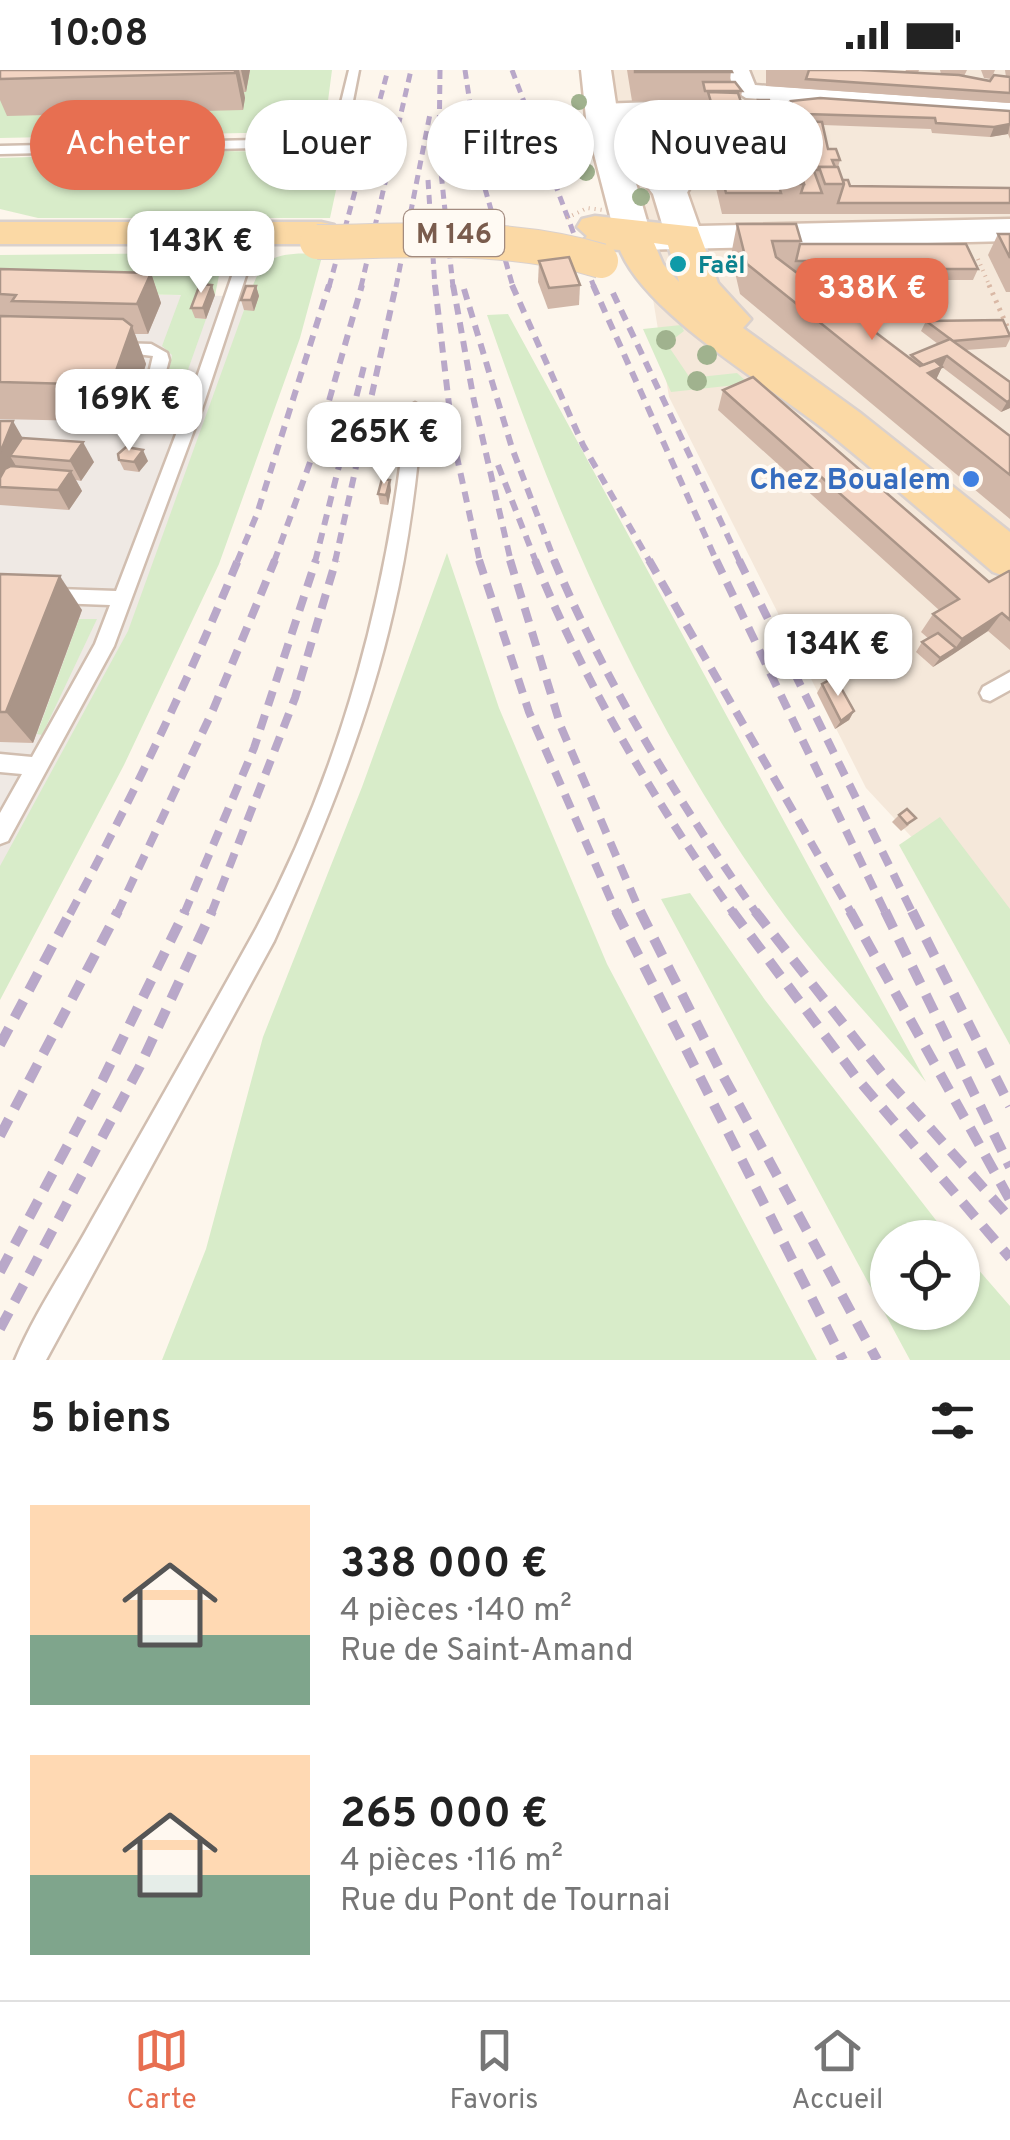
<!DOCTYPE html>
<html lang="fr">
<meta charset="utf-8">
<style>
:root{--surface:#fff;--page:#f6f6f6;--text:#222;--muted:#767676;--line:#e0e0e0;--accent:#e76f51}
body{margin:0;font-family:Overpass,sans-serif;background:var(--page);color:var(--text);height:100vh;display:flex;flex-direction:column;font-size:38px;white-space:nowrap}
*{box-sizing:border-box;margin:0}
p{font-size:32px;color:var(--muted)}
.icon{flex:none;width:55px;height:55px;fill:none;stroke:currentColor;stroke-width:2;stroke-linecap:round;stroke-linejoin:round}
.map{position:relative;height:1290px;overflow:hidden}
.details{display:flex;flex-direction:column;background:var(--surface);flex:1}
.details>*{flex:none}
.banner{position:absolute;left:30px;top:30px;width:950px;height:90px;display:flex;gap:20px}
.tools{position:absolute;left:870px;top:1150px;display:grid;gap:20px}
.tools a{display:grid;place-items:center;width:110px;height:110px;border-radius:50%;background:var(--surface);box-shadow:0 2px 8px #0004;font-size:50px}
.price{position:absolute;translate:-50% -85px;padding:0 22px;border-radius:20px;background:#fff;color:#222;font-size:32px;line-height:65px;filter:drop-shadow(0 2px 5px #0008)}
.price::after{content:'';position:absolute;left:50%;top:60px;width:30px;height:22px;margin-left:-15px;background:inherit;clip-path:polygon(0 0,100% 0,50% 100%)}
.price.selected{background:var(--accent);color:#fff}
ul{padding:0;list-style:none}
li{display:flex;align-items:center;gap:30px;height:250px;padding:0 30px}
li span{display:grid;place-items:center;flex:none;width:280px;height:200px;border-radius:0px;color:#555}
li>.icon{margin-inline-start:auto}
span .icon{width:120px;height:120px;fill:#fffc;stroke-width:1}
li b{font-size:42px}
h2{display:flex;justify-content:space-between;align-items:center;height:120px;padding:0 30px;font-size:42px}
.chip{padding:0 35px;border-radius:45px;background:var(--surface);box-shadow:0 2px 8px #0004;font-size:35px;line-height:90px}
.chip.selected{background:var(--accent);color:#fff}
.status{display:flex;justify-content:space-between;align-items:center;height:70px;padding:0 50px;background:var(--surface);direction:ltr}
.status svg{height:28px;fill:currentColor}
.dock{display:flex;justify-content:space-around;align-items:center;height:140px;border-top:2px solid var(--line);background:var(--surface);font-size:28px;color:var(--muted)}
.dock a{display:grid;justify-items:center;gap:5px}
.dock .selected{color:var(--accent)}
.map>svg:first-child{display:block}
.residential{fill:#f5e8da}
.industrial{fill:#efe9e4}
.green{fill:#d8ecc9}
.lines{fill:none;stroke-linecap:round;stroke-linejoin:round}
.lane-casing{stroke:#d1beb0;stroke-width:5}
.street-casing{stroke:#d1beb0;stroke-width:5}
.secondary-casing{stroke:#d6c0b0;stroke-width:5}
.primary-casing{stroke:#dad1cd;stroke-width:5}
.path-far1{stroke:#d9b8a5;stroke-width:4;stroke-dasharray:1 5;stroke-linecap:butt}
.path{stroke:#d9b8a5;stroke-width:5;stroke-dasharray:2.5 6;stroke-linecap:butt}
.lane{fill:#fff;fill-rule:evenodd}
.street{fill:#fff;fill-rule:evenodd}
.secondary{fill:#fff;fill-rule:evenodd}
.primary{fill:#fbd9a5;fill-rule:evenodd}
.rail-far3{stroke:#b9a8c9;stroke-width:5;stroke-dasharray:9 6;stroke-linecap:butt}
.rail-far2{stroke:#b9a8c9;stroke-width:6;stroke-dasharray:11 8;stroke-linecap:butt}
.rail-far1{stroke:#b9a8c9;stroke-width:8;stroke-dasharray:15 10;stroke-linecap:butt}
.rail{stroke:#b9a8c9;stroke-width:10;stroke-dasharray:19 12;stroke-linecap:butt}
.primary-bridge-casing{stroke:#dad1cd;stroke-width:36;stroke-linecap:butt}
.path-bridge{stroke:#d9b8a5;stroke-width:4;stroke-dasharray:1 5;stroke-linecap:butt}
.primary-bridge{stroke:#fbd9a5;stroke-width:34}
.tree{fill:#a0b28e}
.wall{fill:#d1b7a8}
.shaded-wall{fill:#aa9588}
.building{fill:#f3d5c3;stroke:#aa9588;stroke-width:2.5}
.culture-dot{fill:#0f9aa8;stroke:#fffaf3;stroke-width:4}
.shop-dot{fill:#3f7fe0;stroke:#fffaf3;stroke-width:4}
.labels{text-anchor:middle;stroke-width:8;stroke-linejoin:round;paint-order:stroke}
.far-culture-label{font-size:25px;font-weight:bold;fill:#0d838f;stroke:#fffaf3;text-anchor:start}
.shield{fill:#fffaf3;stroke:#a28b7f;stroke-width:2.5}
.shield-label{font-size:28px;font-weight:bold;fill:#7a5c4d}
.shop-label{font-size:30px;font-weight:bold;fill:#366cbe;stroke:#fffaf3;text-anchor:end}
</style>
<div class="status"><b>10:08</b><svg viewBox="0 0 49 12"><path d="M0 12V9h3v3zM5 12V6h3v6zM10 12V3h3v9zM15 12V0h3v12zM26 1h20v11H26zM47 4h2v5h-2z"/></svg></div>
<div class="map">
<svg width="1010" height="1290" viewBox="0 0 1010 1290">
<rect width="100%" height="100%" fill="#fdf6ec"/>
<!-- residential -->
<path class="residential" d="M607,0H1010V873L866,718L669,327L640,149Z"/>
<!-- industrial -->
<path class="industrial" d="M0,222L280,227L141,560L0,824Z"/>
<!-- green -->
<g class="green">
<path d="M250,0H332L326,46L317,54L293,62L0,68V27L245,22Z"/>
<path d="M219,81L344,83L330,148H38L0,139V88Z"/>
<path d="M198,183L215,188L221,196L215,225H203L195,248L206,249L173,342L161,341L172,285L162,276L181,225L0,222V185Z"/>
<path d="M323,183L300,268L219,494L124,695L0,930V796L128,561L244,240H254L258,227L249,226C264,181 278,184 323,183Z"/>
<path d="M508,244L926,1012C876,952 819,895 774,831C646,652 558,452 487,245Z"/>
<path d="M681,255L684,261L667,274L690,308L737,303L769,331L736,315L671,322L643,259Z"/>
<path d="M447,483L499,638L607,894L817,1290H162L206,1179L263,967L362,717Z"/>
<path d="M79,549H97L42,665L37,664Z"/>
<path d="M940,747L1010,839V975L899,775Z"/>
<path d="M690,823L765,930L949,1167L888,1168V1242H962L963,1182L1010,1236V1290H910L661,829Z"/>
</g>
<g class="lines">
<defs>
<g id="lane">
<path d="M349,0H359L349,51L323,71L295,77L0,84V76L295,69L315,65L337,49Z"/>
<path d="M248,160L260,163L204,333L114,576L8,771L0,774V743L22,704L0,702V684L32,687L95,574L110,535L0,531V517L116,521L188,333Z"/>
<path d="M117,273L151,274L167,283L169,290L152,354L146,355L138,350L153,286L112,281V275Z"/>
<path d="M415,333L423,338C417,407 409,474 393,542C367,656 322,764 274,871L46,1290H15C35,1242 67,1196 92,1150C147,1053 202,957 256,859C342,699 389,518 407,338Z"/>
<path d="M1010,602V620L990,631L983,629L980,623L983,617Z"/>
</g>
<g id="street">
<path d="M727,0H749L755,15L1010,33V47L746,28L735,21Z"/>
<path d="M653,32L683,39L687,44L697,106L682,131L673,134L660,126L673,106L664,48H600L588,41L600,34Z"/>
</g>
<path id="secondary" d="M581,0H611L616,34L628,36L647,73L687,122L699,156L1010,149V171L634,180L621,177L616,169L587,57ZM631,96L653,124L663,157L649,158Z"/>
<g id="primary">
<path d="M595,146L697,157L718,213L751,249L743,258L859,342L1010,462V508L993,502C939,456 885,409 830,364C773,318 646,245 620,180L589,178L584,170L587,166L577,157L582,149ZM654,173L668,175L679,212L663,194Z"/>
<path d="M0,152H321L334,155L339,163L334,171L321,174H0Z"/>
</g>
</defs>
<!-- lane casing -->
<use href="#lane" class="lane-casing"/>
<!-- street casing -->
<use href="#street" class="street-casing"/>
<!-- secondary casing -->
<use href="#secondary" class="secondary-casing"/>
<!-- primary casing -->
<use href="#primary" class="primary-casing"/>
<!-- path-far1 -->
<path class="path-far1" d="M978,189L990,217"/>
<!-- path -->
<path class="path" d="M989,215L1010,263"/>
<!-- lane -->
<use href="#lane" class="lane"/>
<!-- street -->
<use href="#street" class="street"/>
<!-- secondary -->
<use href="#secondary" class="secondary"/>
<!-- primary -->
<use href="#primary" class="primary"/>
<!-- rail-far3 -->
<g class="rail-far3">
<path d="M440,0L439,83L453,217"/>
<path d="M465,0L480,101L513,217"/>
<path d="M512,0L594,217"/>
<path d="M428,110L435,217"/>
<path d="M329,217L388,0"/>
<path d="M361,217L411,0"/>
<path d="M396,217L430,44"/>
</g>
<!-- rail-far2 -->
<g class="rail-far2">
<path d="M435,215L453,369L480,492"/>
<path d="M453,215L474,331L511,492"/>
<path d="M512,215L583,375L650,492"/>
<path d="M593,215L717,492"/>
<path d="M464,219L512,378L555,492"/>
<path d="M613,223L740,492"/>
<path d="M498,395L536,492"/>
<path d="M237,492L257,444L329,215"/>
<path d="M274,492L317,373L362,215"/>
<path d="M315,492L365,292"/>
<path d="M335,492L396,215"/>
</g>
<!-- rail-far1 -->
<g class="rail-far1">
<path d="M479,490L529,642L617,844"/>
<path d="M510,490L561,657L641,844"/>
<path d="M535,490C585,615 657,735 734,844"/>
<path d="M554,490C607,616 679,732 757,844"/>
<path d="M649,490L852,844"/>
<path d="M716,490L886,844"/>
<path d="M739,490L913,844"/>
<path d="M70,844C132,728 188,611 238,490"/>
<path d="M117,844L213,640L275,490"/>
<path d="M184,844L254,678L316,490"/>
<path d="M211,844L295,628L336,490"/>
</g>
<!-- rail -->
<g class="rail">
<path d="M616,841L843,1290"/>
<path d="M640,841L720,1000L877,1290"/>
<path d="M732,841L856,1007L1010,1188"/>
<path d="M755,841L885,1007L1010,1148"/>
<path d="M850,841L1010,1130"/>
<path d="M885,841L1010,1097"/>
<path d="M912,841L1010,1036"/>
<path d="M0,975L71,841"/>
<path d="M0,1066L118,841"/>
<path d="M0,1202L103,1009L185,841"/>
<path d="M0,1259L140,996L212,841"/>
</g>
<defs>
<path id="primary-bridge" d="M317,172C413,171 508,163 601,191"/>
</defs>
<!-- primary-bridge casing -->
<use href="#primary-bridge" class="primary-bridge-casing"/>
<!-- path-bridge -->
<path class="path-bridge" d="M567,148L587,138L603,140"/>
<!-- primary-bridge -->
<use href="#primary-bridge" class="primary-bridge"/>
</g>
<!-- trees -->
<g class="tree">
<circle cx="579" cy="32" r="8"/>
<circle cx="579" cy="64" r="9"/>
<circle cx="661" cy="72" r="9"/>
<circle cx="586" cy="102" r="9"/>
<circle cx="641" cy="127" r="9"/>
<circle cx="666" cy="270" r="10"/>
<circle cx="707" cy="285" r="10"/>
<circle cx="697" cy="311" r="10"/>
</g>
<!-- wall -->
<g class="wall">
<path d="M0,0H250L246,22H244L245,28L243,40L7,46L0,30Z"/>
<path d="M627,0H731L730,12L742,21L736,59L739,69H754L748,50L750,40H756L758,30L794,90H805L796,62L798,51H802H792L789,41L791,31L1010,41V69L1008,64L990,67L932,63L931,59L823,55L828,79L840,90L838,97L843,110L850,116L1010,118V144H722L700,50L698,41L699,31H632Z"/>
<path d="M766,0H860L905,2L906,0H919L918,3L941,4L940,0H967L964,6L990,11L1006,7L1005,0H1010V33L766,16Z"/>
<path d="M981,0H995L991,9L984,8Z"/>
<path d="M737,154L801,171L800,174L978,199L973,210H927L925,204L880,202H795L910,288L911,285L938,274L921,261L926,251L1010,263V269L1006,277L966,280L1010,312V338L1001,342L942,297L936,309L1010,366V449L740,224L731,185Z"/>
<path d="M998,164H1010V222H1006L988,185Z"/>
<path d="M539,191L580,215L579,235L548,239L538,212Z"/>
<path d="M0,199L151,203L161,233L148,264H135L146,294L128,352L0,349Z"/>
<path d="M256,216L259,226L254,241L244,240L241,230Z"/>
<path d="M215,225L206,249L195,248L191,238Z"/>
<path d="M723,320L989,512L1010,502V580L988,561L933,597L916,582L922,572L929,569L921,562L933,544L939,540L718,340Z"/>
<path d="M0,351L23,368L94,392L81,411L76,410L82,421L69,440L0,435Z"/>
<path d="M119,390L148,391L139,402L124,400Z"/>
<path d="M391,420L388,435L380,434L378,424Z"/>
<path d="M0,504L82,540L33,673L0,672Z"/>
<path d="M799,553L813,556L809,565L801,569L794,562Z"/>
<path d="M813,567L828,569L823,578L815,583L808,576Z"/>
<path d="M822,614L854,641L849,650L835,659L817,623Z"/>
<path d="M899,745L909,755L901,761L892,752Z"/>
</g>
<!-- shaded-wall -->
<g class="shaded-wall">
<path d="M235,0H239L245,28L243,40Z"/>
<path d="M241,0H250L246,22Z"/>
<path d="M1010,54L1008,64L990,67L994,57Z"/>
<path d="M151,203L161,233L148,264L137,234Z"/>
<path d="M212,215L215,225L206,249L203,238Z"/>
<path d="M256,216L259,226L254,241L251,230Z"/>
<path d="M132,256L146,294L128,352L111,315Z"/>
<path d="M947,286L942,297L924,295Z"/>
<path d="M942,297L928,327V303Z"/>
<path d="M1010,330V338L1001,342L1007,332Z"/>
<path d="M13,351L30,381L10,386L21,404L0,417V383Z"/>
<path d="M83,372L94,392L81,411L70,391Z"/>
<path d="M143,380L148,391L139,402L134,392Z"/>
<path d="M71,401L82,421L69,440L58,420Z"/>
<path d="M390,410L391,420L388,435L386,425Z"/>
<path d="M60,506L82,540L33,673L6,642Z"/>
<path d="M1002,543L988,561L949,587L962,569Z"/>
<path d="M813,556L809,565L801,569L806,560Z"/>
<path d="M828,569L823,578L815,583L820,574Z"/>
<path d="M956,578L949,587L933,597L940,588Z"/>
<path d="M854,641L849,650L835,659L841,651Z"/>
</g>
<!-- building -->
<g class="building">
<path d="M0,0H235V3L0,9Z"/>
<path d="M635,0H731L732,2H635Z"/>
<path d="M809,0H860L959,5L990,11L994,5L1010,7V23L806,9Z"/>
<path d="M703,12H735L742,21H705Z"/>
<path d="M708,22L738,23L741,32H711Z"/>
<path d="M820,28L1010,41V54L994,57L936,53L935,48L806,44L804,40H795L791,31Z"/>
<path d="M758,30H769L781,69H761L750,40H761Z"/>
<path d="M798,51L822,52L828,79H836L840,90H832L835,97H819L818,100H815Z"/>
<path d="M706,59H737L739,69H756H713L711,79Z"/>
<path d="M713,69H787L794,90H810L822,123H801L804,114L798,97H793L791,90H747L752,106L776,107L781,123H726Z"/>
<path d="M779,97H798L804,114H784Z"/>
<path d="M819,97H838L844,114H825Z"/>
<path d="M843,110H848L850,116L1010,118V133H838L844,114Z"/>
<path d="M737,154H796L801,171H772L776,187L920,296L934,290L942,297L928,303L1010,366V405L747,194Z"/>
<path d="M998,164H1010V188Z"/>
<path d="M800,174H966L978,199H931L929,194L884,191H796Z"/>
<path d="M569,187L580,215L549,218L539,191Z"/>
<path d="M0,199L151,203L137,234L12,231L16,225L0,224Z"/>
<path d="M200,214L212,215L203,238H191Z"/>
<path d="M246,216H256L251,230H241Z"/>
<path d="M0,246L123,249L132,256L111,315L0,312Z"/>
<path d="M1003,250L1010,266L953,271L926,251Z"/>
<path d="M950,269L1010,312V330L1007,332L947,286L923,295L911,285Z"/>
<path d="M753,307L989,512L1009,501L1010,502V550L1002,543L962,569L933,544L959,529L723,320Z"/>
<path d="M0,351H13L0,383Z"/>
<path d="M22,368L83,372L70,391L10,386Z"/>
<path d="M126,377L143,380L134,392L119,390L118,384Z"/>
<path d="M11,396L71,401L58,420L0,417V408L5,399Z"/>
<path d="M382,409L390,410L386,425L378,424Z"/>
<path d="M0,504L60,506L6,642H0Z"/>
<path d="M806,548L813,556L806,560L799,553Z"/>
<path d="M821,562L828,569L820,574L813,567Z"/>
<path d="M938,563L956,578L940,588L922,572Z"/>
<path d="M835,607L854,641L841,651L822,614Z"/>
<path d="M907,739L916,748L907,754L899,745Z"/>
</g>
<!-- markers -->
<circle class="culture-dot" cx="678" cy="194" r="10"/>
<circle class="shop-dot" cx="971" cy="409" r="10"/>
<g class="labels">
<!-- far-culture labels -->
<g class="far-culture-label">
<text x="698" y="203">Faël</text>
</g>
<!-- shield labels -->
<rect class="shield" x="404" y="140" width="100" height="46" rx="8"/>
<g class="shield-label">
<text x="454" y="173">M 146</text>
</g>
<!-- shop labels -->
<g class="shop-label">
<text x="951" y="419">Chez Boualem</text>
</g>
</g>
</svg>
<div class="tools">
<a><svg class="icon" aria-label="locate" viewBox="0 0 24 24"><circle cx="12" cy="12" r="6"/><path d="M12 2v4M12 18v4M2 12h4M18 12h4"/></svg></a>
</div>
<b class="price" style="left:201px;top:226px">143K €</b>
<b class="price selected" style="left:872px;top:273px">338K €</b>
<b class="price" style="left:129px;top:384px">169K €</b>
<b class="price" style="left:384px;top:417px">265K €</b>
<b class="price" style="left:838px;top:629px">134K €</b>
<div class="banner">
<a class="chip selected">Acheter</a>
<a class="chip">Louer</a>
<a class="chip">Filtres</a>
<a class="chip">Nouveau</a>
</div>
</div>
<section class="details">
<h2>5 biens<svg class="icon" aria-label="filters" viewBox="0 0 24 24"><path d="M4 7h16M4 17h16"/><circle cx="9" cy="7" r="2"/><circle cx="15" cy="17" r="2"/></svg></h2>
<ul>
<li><span style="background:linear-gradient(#ffd9b3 65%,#7fa58c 0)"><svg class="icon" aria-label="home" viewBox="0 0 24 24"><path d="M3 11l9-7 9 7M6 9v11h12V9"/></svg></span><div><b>338 000 €</b><p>4 pièces · 140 m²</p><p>Rue de Saint-Amand</p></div></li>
<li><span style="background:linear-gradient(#ffd9b3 60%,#7fa58c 0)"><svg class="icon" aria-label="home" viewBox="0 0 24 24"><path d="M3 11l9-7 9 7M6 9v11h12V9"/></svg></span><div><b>265 000 €</b><p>4 pièces · 116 m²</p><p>Rue du Pont de Tournai</p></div></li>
</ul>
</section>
<nav class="dock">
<a class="selected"><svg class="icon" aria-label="map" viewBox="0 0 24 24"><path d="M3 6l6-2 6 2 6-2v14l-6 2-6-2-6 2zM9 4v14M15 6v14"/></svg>Carte</a>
<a><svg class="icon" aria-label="saved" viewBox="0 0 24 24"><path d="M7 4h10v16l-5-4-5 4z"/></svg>Favoris</a>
<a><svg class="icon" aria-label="home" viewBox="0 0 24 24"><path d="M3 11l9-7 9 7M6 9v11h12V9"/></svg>Accueil</a>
</nav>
